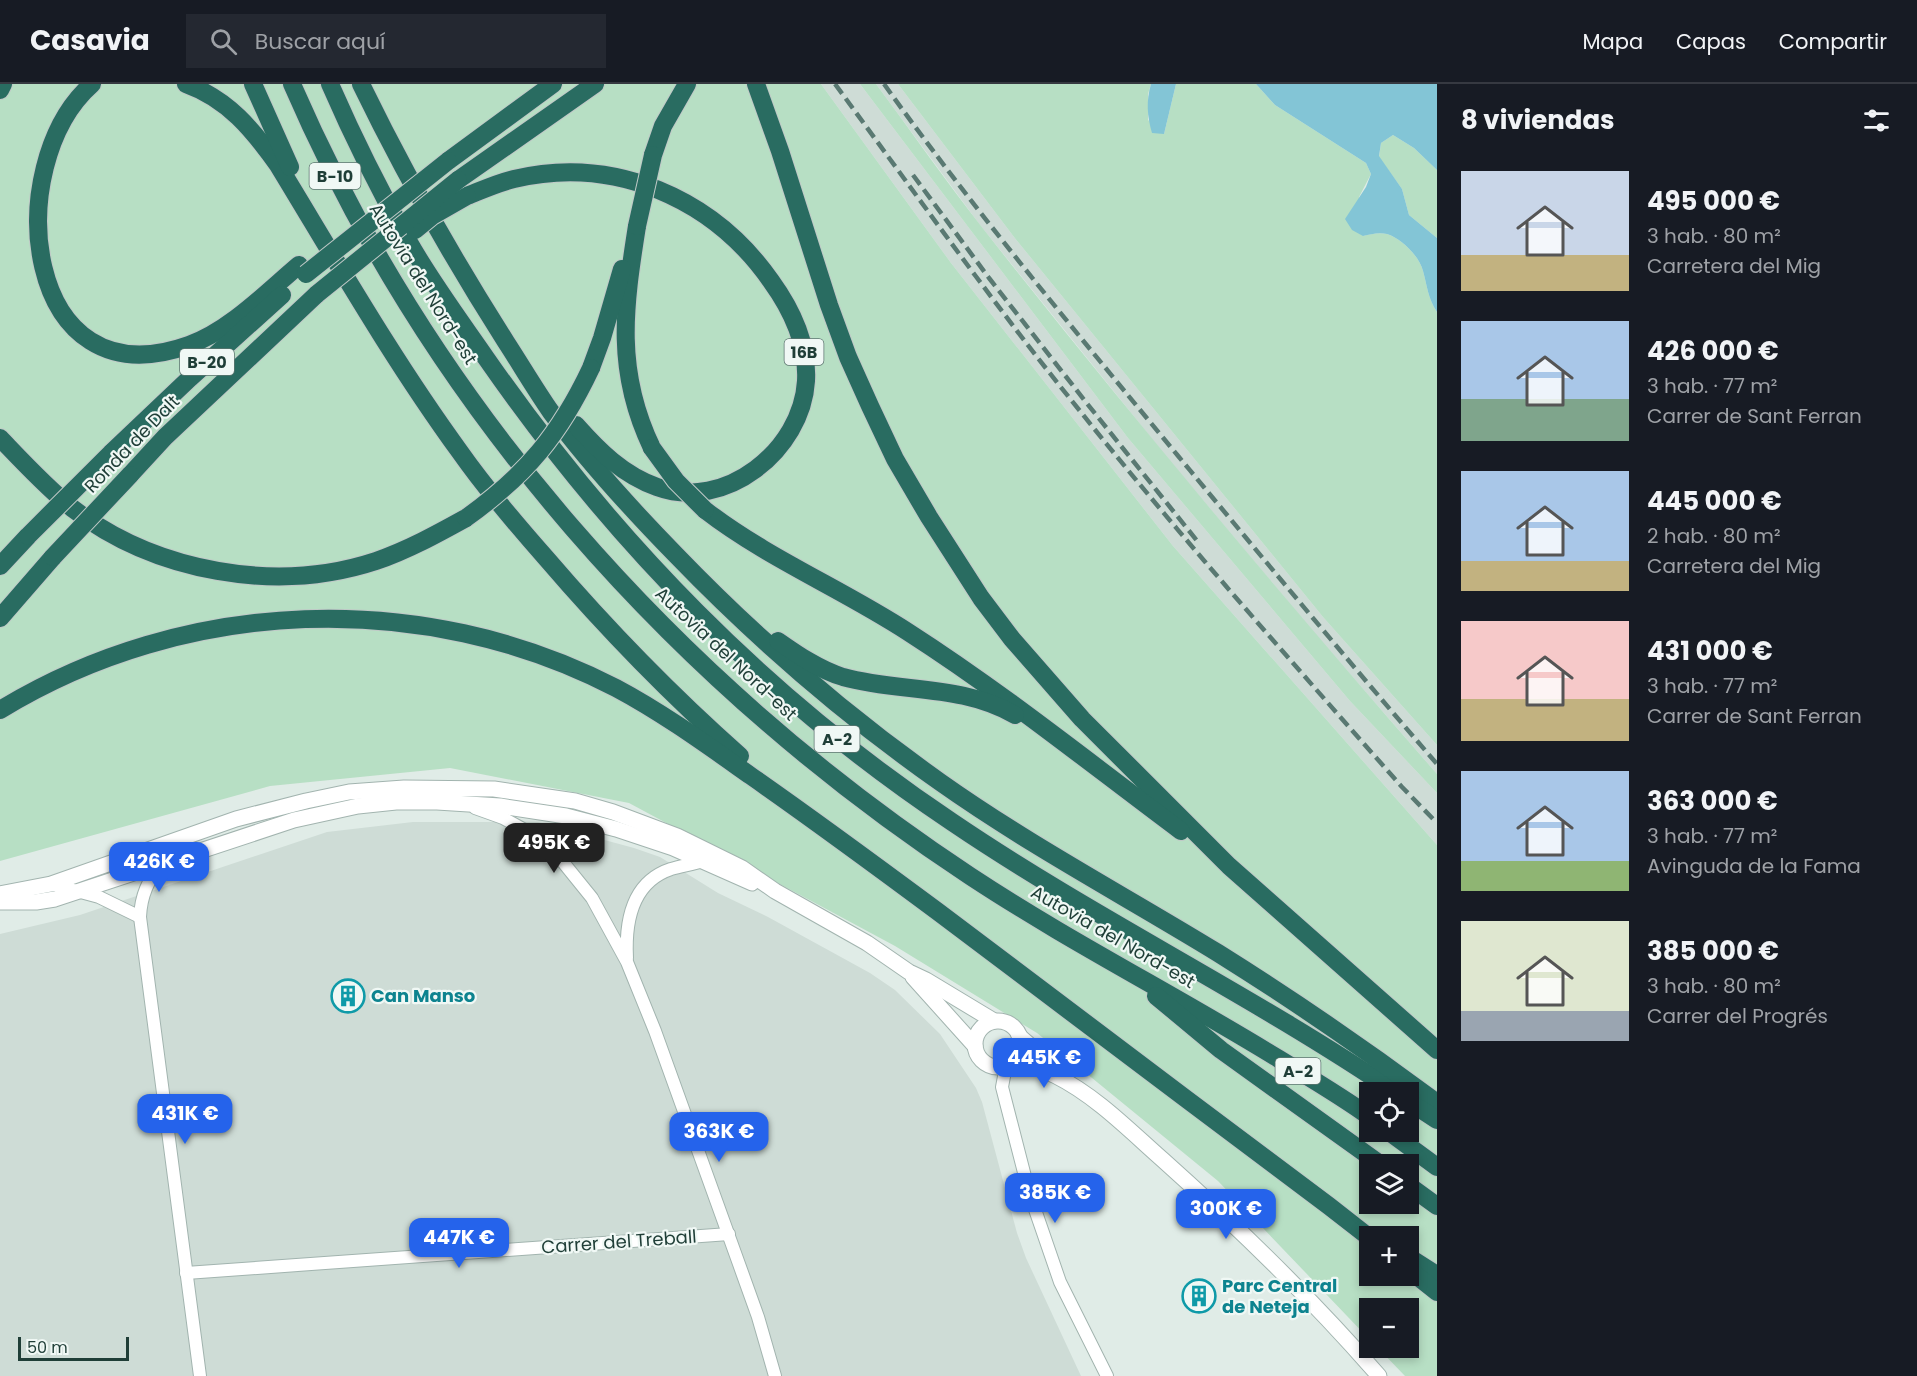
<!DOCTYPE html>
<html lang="es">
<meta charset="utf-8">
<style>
:root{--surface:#171b24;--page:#242831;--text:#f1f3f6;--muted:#9ea1a6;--line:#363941;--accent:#2563eb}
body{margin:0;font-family:Poppins,sans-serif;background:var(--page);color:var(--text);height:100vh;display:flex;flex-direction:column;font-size:22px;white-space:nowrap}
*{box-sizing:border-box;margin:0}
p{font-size:20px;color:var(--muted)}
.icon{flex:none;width:33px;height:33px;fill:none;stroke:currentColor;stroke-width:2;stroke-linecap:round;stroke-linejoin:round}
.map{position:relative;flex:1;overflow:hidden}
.details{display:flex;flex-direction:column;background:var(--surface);width:480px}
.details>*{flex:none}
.fabs{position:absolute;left:1359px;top:998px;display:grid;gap:12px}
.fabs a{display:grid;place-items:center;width:60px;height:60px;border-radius:0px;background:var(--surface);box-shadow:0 3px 9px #0003;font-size:30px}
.scale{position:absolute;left:18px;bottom:15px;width:111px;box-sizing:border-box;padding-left:6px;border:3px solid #1f3e37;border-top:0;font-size:16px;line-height:21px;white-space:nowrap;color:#1f3e37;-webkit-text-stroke:4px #f0f8f5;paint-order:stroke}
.price{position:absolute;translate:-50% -51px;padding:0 14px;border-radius:12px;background:var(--accent);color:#fff;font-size:20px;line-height:39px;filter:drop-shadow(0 2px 3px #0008)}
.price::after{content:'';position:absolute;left:50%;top:36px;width:18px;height:14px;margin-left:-9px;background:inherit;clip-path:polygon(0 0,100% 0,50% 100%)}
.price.on{background:#222;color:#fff}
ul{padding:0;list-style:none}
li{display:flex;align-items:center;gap:18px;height:150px;padding:0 24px}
li span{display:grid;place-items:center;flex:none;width:168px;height:120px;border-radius:0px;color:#555}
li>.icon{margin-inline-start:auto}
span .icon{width:72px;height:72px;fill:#fffc;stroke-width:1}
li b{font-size:26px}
h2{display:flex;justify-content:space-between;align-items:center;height:72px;padding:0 24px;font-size:26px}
header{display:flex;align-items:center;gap:36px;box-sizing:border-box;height:84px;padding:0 30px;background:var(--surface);border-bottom:2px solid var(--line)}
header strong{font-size:28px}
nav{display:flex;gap:33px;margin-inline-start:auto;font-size:21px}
.search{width:420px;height:54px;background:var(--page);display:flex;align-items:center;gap:15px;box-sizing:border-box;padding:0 21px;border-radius:0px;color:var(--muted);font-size:22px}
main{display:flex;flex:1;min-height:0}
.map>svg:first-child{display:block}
.built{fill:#cedcd6}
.green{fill:#b7dfc4;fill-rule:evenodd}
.water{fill:#83c5d6}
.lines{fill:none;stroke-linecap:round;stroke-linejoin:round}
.minor-casing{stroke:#a2b4af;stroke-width:14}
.tertiary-casing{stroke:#a2b4af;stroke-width:17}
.motorway-casing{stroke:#c0c9c7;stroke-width:20}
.minor{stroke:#fff;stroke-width:12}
.tertiary{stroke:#fff;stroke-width:15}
.motorway{stroke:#296c61;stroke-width:18}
.rail{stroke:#597972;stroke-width:4.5;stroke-dasharray:12 6;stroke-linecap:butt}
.motorway-bridge-casing{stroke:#c0c9c7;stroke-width:20;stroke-linecap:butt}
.motorway-bridge{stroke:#296c61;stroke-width:18}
.labels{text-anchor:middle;stroke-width:4.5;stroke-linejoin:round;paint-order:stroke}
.shield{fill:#f0f8f5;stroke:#5e7670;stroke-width:1.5}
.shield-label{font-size:16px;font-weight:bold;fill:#1f3e37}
.street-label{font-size:18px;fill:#1f3e37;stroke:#f0f8f5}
.culture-label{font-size:18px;font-weight:bold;fill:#0d838f;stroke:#f0f8f5;text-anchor:start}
</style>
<header>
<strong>Casavia</strong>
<div class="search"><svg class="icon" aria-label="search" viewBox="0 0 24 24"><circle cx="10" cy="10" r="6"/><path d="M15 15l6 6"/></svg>Buscar aquí</div>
<nav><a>Mapa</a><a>Capas</a><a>Compartir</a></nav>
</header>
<main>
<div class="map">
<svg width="1437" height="1292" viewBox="0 0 1437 1292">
<rect width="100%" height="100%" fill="#e0ece7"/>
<!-- built -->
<g class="built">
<path d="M821,0H860L1128,354L1350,617L1437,709V761L1173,462L951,179Z"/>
<path d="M876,0H898L1014,153L1323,533L1437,661V690L1317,552L1165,371L980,141Z"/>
<path d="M413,738H538L634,764L660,773L718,809L768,833L870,889L895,906L940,950L976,1004L982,1018L1017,1149L1026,1174L1081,1292H0V850L80,831L327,748Z"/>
</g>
<!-- green -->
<g class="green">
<path d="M0,0H821L951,179L1173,462L1437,761V1292H1405L1377,1263H1408V1224H1370L1369,1255L1218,1097L1037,949L895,862L629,719L450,684L270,702L0,777ZM1370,1008H1408V1047H1370ZM1370,1080H1408V1119H1370ZM1370,1152H1408V1191H1370Z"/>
<path d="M860,0H876C911,47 945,96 981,142C1128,329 1281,511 1437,690V709L1350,617L1128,354Z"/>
<path d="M898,0H1151L1148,10V36L1164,50L1176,0H1256L1275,21L1366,79L1371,90L1359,113L1363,152C1370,150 1379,148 1387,150C1401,154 1420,173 1423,187C1427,201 1428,215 1437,228V661L1323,533L1014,153Z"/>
<path d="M1393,51L1414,64L1437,86V154L1409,131L1402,105L1379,73L1381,59Z"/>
</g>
<!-- water -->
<g class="water">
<path d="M1151,0H1176L1164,50L1152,49C1147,32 1146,17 1151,0Z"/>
<path d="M1256,0H1437V86L1414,64L1393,51L1381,59L1379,72L1402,105L1409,131L1437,154V228C1428,215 1427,201 1423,187C1420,173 1401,154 1387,150C1379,148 1371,150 1363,152L1352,146L1345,135L1366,103L1371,90L1366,79L1275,21Z"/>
</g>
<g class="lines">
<defs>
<g id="minor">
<path d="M475,724L503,734L532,750L554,767L592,814L627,878L655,947L739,1180L758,1233L775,1292"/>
<path d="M161,779C148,797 141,811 140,833L200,1292"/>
<path d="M51,800L99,813L140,833"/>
<path d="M627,874C625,837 632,798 671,785C682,782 693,780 703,777"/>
<path d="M1006,982L1002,1003L1029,1108L1060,1198L1107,1292"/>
<path d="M186,1189L729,1150"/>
</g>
<g id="tertiary">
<path d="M0,810L51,800L236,735L306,717L349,708L404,704L494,705L575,717L613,728L677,752L742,784L775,807L867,859L909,888L926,896L994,937"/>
<path d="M0,818H36L55,815L294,736L358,722L396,718H437L500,722L566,732L616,745L673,764L752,799"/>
<path d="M913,893L975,962"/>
<circle cx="998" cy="960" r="23"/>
<path d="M1019,952L1062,989"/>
<path d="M1013,978C1028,981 1042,985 1056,992C1096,1012 1130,1047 1163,1076C1239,1144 1312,1215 1379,1292"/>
</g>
<g id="motorway">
<path d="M92,0C0,81 22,321 189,261C229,247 267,208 299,181"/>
<path d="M186,0C228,15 253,46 278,81C337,178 393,276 460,368C486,405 516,440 546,474C606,544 670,610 740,672"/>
<path d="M253,0L290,83"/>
<path d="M292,0C432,324 676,598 970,792C1070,858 1177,912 1279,975C1310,994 1341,1012 1370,1033"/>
<path d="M330,0C353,53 379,105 407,155C430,196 459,235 486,274C614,458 765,613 952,738C1095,835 1252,911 1395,1008"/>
<path d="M361,0C405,91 452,173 506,258C521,281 535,305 551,328C589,379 632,426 676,471C757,555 845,631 940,698C1029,761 1125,812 1218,869C1293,916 1366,966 1437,1019"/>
<path d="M756,0L780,67L829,221L848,273L870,322L895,375L929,433L981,514L1012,555L1082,635L1229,782L1437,966"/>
<path d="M0,6L3,0"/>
<path d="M653,71L663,42L687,0"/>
<path d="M448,77L553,0"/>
<path d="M458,96L595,0"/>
<path d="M467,112C482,106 497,99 514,95C614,71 713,114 771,197C792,226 808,261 806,297C802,366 725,428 657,403C623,391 599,367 576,341"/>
<path d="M637,142C624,224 615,287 652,364"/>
<path d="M591,284L602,254L622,185"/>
<path d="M0,354C23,378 46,403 72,424C155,488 276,510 376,477C408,466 437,450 466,434"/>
<path d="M111,369L190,294L282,211"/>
<path d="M130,391L165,353L317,210"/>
<path d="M705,426C767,474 842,505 908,548C1003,609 1091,680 1181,747"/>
<path d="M0,482L28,452"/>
<path d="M0,534L53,473"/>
<path d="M778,557C798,571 820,586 843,593C901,609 961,600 1015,631"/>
<path d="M0,626C185,513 423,504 616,604C663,629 707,661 751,692C814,736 875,781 937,827C1068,926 1198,1024 1329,1122L1370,1154"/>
<path d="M1156,912L1221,966L1380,1080"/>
<path d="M1408,1017L1437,1036"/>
<path d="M1388,1047L1437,1083"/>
<path d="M1408,1101L1437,1122"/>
<path d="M1413,1176L1437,1191"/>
<path d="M1408,1185L1437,1208"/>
</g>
</defs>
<!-- minor casing -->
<use href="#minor" class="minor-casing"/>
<!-- tertiary casing -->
<use href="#tertiary" class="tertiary-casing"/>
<!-- motorway casing -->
<use href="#motorway" class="motorway-casing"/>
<!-- minor -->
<use href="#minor" class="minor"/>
<!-- tertiary -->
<use href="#tertiary" class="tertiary"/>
<!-- motorway -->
<use href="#motorway" class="motorway"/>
<!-- rail -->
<g class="rail">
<path d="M835,0C916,110 994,221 1080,327C1183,456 1293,579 1402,703L1437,739"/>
<path d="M884,0C975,127 1075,247 1174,367C1261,472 1348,577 1437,680"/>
<path d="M913,91L989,194L1085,317L1198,458"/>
</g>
<defs>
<g id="motorway-bridge">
<path d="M637,142L653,71"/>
<path d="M415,146L432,132L467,112"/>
<path d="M306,190L448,77"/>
<path d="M317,210L458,96"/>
<path d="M652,364L676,397L705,426"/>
<path d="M466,434C526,391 560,350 591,284"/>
<path d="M28,452L111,369"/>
<path d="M53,473L130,391"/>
</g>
</defs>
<!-- motorway-bridge casing -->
<use href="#motorway-bridge" class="motorway-bridge-casing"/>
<!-- motorway-bridge -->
<use href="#motorway-bridge" class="motorway-bridge"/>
</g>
<!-- icons -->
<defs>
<symbol id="building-ring" viewBox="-11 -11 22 22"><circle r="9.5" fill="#f0f8f5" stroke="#0f9aa8" stroke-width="1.5"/><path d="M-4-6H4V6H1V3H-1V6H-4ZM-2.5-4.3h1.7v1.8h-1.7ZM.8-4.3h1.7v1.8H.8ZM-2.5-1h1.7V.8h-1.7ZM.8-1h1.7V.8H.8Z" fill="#0f9aa8"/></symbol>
</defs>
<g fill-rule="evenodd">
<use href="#building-ring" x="329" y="893" width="38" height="38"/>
<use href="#building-ring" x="1180" y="1193" width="38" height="38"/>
</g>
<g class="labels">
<!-- shield labels -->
<g class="shield">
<rect x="309.5" y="79" width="51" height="26" rx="4.5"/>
<rect x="784.5" y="255" width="39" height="26" rx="4.5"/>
<rect x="180" y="265" width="54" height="26" rx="4.5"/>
<rect x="814.5" y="642" width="45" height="26" rx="4.5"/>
<rect x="1275.5" y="974" width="45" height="26" rx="4.5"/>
</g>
<g class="shield-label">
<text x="335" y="98">B-10</text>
<text x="804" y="274">16B</text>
<text x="207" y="284">B-20</text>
<text x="837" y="661">A-2</text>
<text x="1298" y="993">A-2</text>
</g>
<!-- street labels -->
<g class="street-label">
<text transform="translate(423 200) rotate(58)" y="6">Autovia del Nord-est</text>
<text transform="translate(132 360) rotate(-46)" y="6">Ronda de Dalt</text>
<text transform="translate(726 570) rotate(43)" y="6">Autovia del Nord-est</text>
<text transform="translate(1113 853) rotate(30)" y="6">Autovia del Nord-est</text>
<text transform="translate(619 1158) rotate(-4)" y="6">Carrer del Treball</text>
</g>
<!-- culture labels -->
<g class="culture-label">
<text x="371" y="918">Can Manso</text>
<text x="1222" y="1208">Parc Central<tspan x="1222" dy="21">de Neteja</tspan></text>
</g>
</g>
</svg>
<div class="fabs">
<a><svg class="icon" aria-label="locate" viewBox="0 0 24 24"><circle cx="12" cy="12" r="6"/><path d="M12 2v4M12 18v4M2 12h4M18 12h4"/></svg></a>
<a><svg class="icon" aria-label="layers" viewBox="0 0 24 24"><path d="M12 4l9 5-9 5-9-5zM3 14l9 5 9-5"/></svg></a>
<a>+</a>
<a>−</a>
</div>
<div class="scale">50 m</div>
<b class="price on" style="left:554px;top:790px">495K €</b>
<b class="price" style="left:159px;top:809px">426K €</b>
<b class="price" style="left:1044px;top:1005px">445K €</b>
<b class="price" style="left:185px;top:1061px">431K €</b>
<b class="price" style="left:719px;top:1079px">363K €</b>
<b class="price" style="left:1055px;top:1140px">385K €</b>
<b class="price" style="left:1226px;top:1156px">300K €</b>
<b class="price" style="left:459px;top:1185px">447K €</b>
</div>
<section class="details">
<h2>8 viviendas<svg class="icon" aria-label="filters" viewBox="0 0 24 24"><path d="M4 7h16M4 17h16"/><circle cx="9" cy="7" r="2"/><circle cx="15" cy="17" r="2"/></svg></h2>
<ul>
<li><span style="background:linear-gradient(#c9d6e8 70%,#c2b280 0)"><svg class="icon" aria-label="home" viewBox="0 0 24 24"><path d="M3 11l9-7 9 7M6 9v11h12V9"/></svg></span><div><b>495 000 €</b><p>3 hab. · 80 m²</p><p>Carretera del Mig</p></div></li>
<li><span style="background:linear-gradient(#a9c7e8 65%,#7fa58c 0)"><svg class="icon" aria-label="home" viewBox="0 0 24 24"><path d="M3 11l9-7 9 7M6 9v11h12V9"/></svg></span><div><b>426 000 €</b><p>3 hab. · 77 m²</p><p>Carrer de Sant Ferran</p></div></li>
<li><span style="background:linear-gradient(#a9c7e8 75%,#c2b280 0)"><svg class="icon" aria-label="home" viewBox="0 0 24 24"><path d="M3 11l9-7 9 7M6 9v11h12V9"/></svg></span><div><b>445 000 €</b><p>2 hab. · 80 m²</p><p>Carretera del Mig</p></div></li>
<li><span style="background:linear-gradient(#f6c9c9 65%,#c2b280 0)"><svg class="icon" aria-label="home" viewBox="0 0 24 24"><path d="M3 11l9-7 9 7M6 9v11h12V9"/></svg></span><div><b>431 000 €</b><p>3 hab. · 77 m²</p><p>Carrer de Sant Ferran</p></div></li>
<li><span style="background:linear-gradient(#a9c7e8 75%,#8fb573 0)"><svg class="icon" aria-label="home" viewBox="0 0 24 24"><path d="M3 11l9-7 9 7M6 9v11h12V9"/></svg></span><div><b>363 000 €</b><p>3 hab. · 77 m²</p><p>Avinguda de la Fama</p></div></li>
<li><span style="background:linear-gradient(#dfe7d0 75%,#9aa5b1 0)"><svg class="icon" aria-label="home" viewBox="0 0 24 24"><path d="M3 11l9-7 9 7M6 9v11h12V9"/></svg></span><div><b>385 000 €</b><p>3 hab. · 80 m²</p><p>Carrer del Progrés</p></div></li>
</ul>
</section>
</main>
